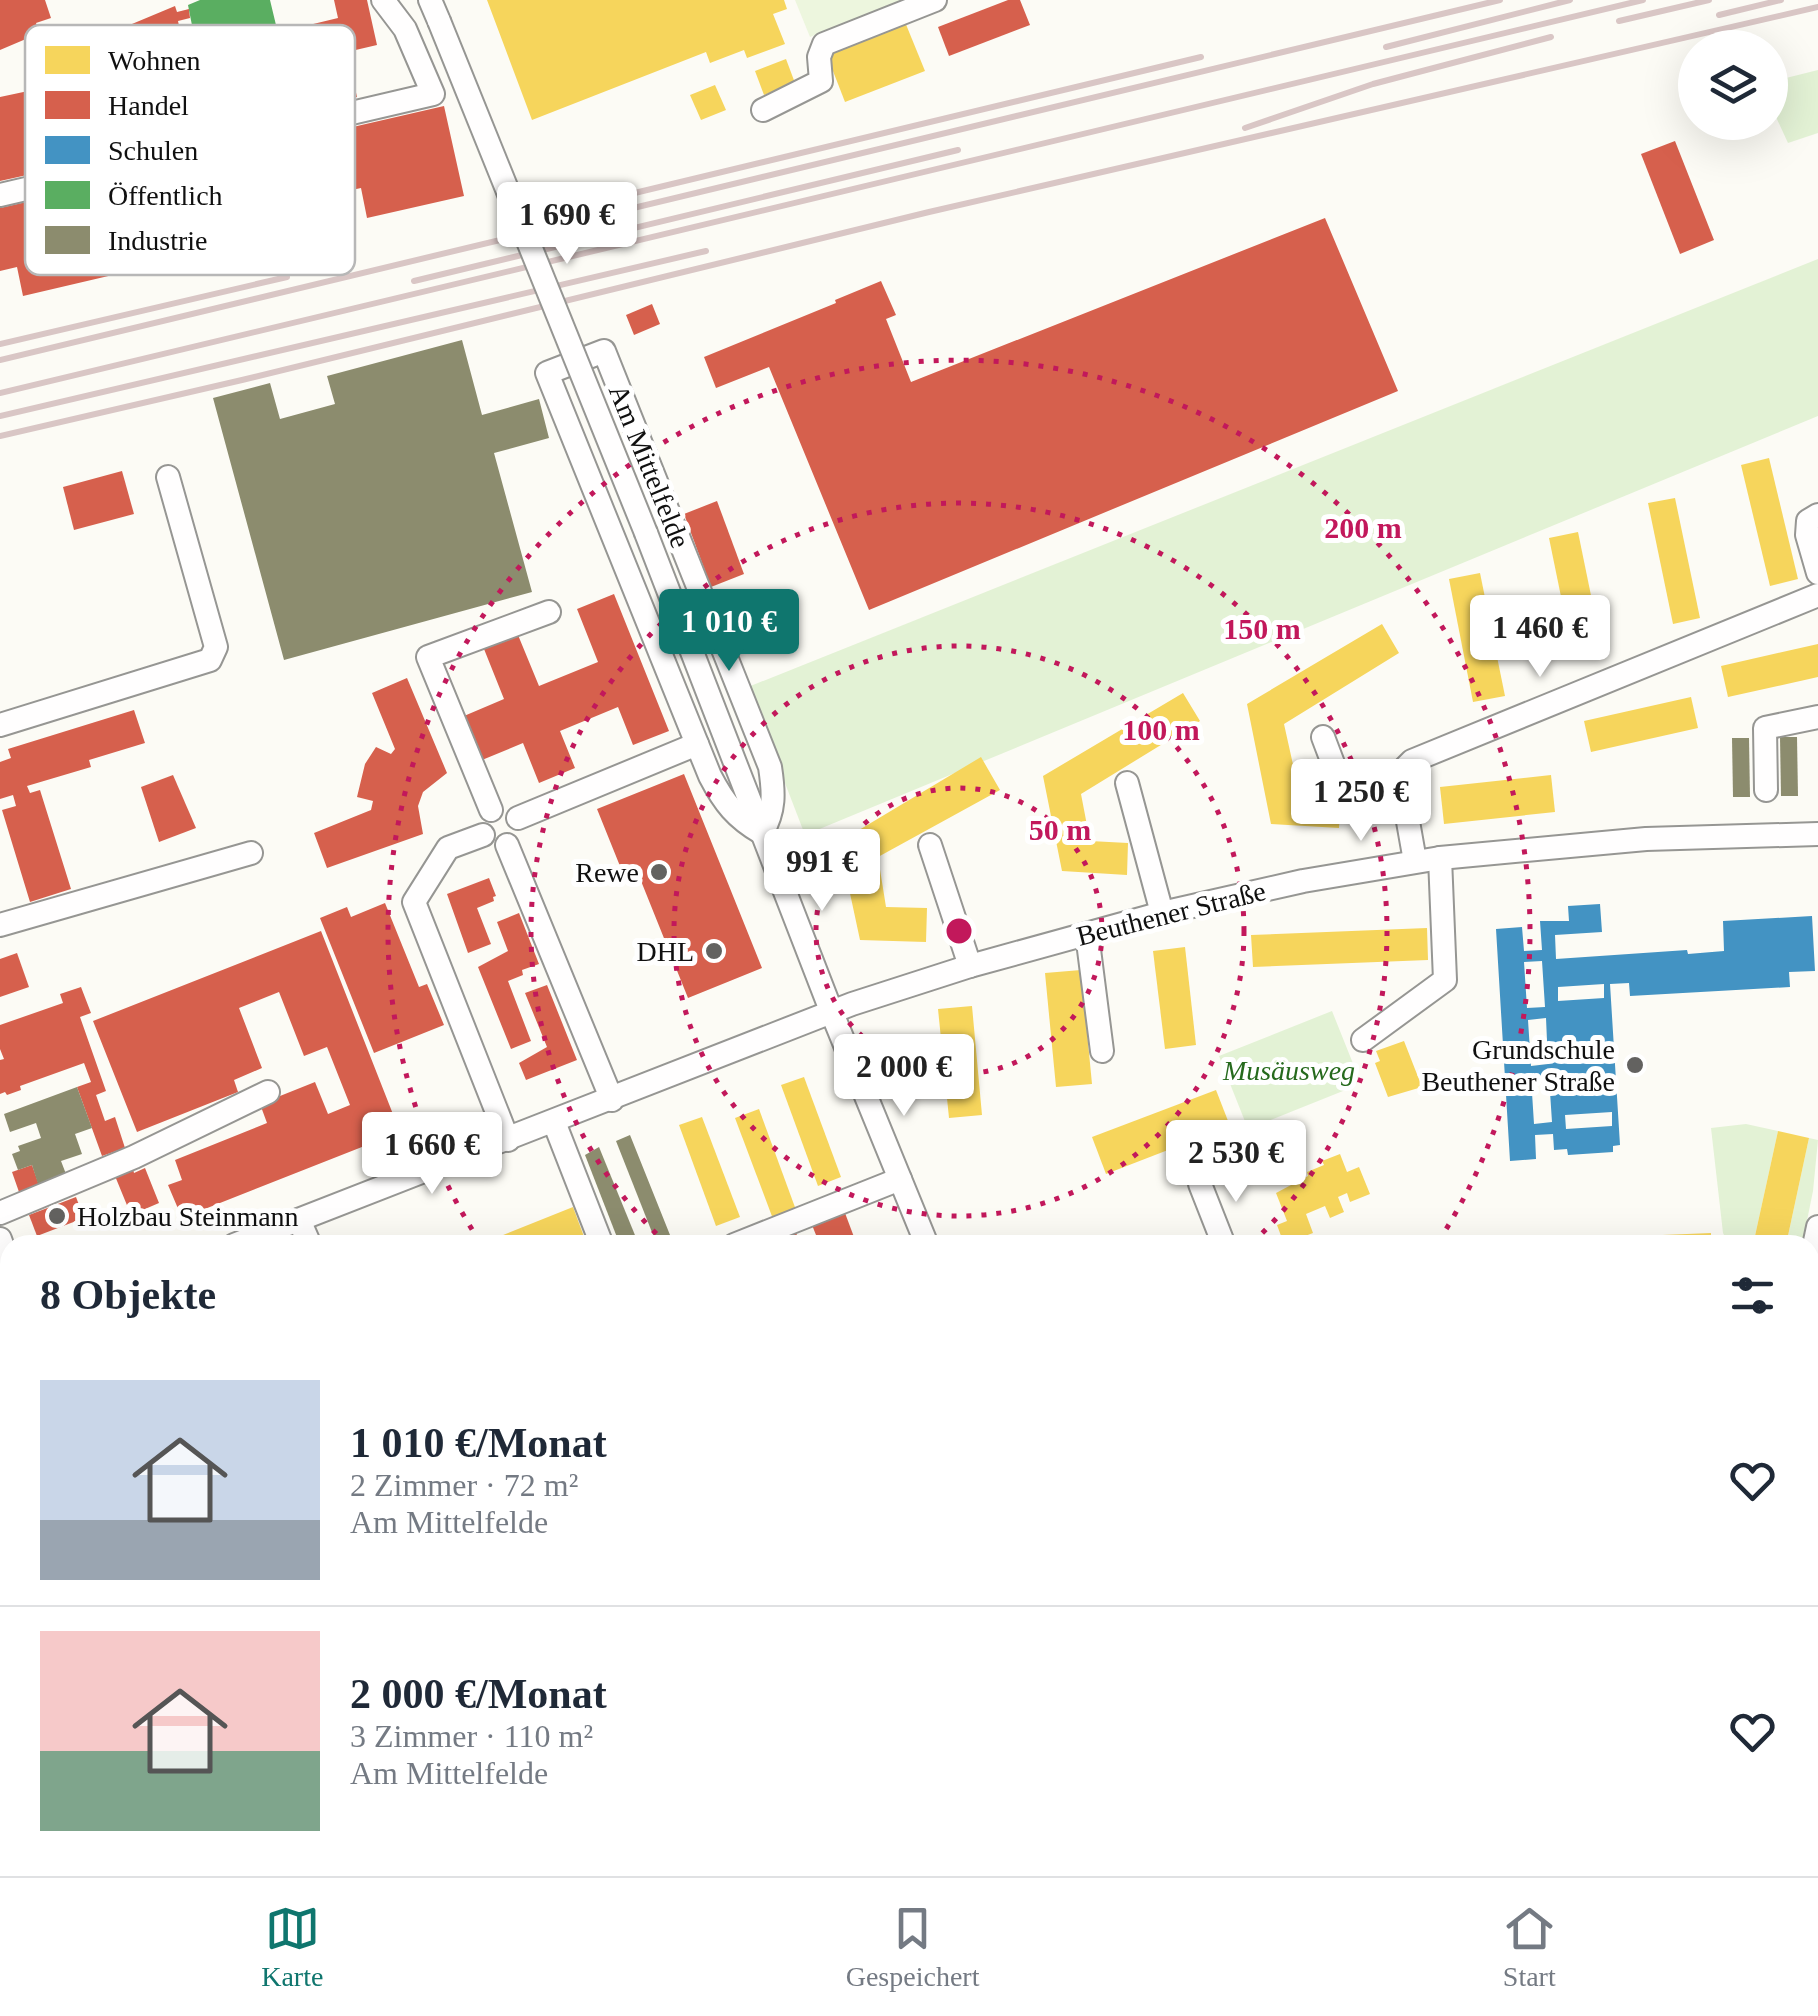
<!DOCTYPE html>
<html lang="de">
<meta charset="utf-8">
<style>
:root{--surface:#fff;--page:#f6f6f7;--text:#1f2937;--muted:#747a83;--line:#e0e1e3;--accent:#0f766e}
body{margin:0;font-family:"Times New Roman",serif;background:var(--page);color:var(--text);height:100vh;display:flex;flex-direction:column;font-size:38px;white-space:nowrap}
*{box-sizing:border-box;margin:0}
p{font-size:32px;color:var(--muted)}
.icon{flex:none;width:55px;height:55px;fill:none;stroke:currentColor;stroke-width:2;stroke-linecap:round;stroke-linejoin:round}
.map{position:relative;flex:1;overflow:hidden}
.sheet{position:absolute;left:0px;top:1235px;width:1820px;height:642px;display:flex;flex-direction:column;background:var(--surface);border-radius:30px 30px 0 0;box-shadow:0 10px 40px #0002}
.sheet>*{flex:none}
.tools{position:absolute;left:1678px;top:30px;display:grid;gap:20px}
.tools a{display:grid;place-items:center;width:110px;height:110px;border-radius:50%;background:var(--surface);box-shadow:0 10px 40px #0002;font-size:50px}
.price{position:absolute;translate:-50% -85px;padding:0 22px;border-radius:10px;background:#fff;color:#222;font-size:32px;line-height:65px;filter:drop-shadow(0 2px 5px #0008)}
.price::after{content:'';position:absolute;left:50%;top:60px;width:30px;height:22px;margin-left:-15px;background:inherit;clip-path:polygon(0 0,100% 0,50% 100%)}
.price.on{background:var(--accent);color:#fff}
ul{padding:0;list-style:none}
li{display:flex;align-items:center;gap:30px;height:250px;padding:0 40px}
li+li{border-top:2px solid var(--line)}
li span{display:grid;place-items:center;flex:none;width:280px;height:200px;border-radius:0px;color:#555}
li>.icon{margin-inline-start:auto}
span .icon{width:120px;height:120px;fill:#fffc;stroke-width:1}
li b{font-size:42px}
h2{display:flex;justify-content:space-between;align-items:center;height:120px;padding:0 40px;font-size:42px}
.tab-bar{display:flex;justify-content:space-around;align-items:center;height:140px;border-top:2px solid var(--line);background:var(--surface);font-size:28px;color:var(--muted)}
.tab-bar a{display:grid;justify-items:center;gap:5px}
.tab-bar .on{color:var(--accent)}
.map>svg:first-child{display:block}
.green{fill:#e3f2d5}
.pitch{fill:#edf6de}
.homes{fill:#f6d55c}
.shops{fill:#d6604d}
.schools{fill:#4393c3;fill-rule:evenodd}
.public{fill:#5aae61}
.industry{fill:#8c8c6e}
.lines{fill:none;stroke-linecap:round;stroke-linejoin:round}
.minor-casing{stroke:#969693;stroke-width:26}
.minor{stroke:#fffefe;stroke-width:22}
.rail{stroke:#d9c6c5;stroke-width:6}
.minor-bridge-casing{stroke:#969693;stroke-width:26;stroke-linecap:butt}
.minor-bridge{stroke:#fffefe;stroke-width:22}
.ring{fill:none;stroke:#c2185b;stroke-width:5;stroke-dasharray:5 10}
.poi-dot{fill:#636260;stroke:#fff;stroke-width:4}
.labels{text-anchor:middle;stroke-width:10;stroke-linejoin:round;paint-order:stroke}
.street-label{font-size:28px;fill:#101010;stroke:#fff}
.poi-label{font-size:28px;fill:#101010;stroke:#fff;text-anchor:end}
.park-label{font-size:28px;font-style:italic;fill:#266a1d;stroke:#fff}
.key{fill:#fff;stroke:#b7b7b7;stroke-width:2.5}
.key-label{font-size:28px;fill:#101010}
.centre{fill:#c2185b;stroke:#fff;stroke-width:5}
.ring-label{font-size:30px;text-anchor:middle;font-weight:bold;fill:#c2185b;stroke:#fff;stroke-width:10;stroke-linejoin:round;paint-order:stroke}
</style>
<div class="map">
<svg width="1818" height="1876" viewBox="0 0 1818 1876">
<rect width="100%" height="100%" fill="#fcfbf5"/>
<!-- green -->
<g class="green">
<path d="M1818,70V133L1788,143L1770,104V82Z"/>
<path d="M1818,259V416L805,835L748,687Z"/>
<path d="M1332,1011L1360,1081L1348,1089L1248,1129L1219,1056Z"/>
<path d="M1746,1124L1778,1131L1753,1245H1729L1723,1233L1711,1128Z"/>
<path d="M1809,1138L1818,1140L1813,1191L1802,1245H1786Z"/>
<path d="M10,1463V1868H214L217,1876H0V1467Z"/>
</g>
<!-- pitch -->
<path class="pitch" d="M795,0H902L810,37Z"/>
<!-- homes -->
<g class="homes">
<path d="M487,0H784L787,9L773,14L785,44L747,58L744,50L710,63L706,52L532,120Z"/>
<path d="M905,22L925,71L845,102L826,53Z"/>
<path d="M786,59L795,83L764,95L755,71Z"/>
<path d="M715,85L726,110L701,120L690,95Z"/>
<path d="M1769,458L1798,579L1770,586L1741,465Z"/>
<path d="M1675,498L1700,618L1673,624L1648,503Z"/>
<path d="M1578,532L1603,654L1574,660L1549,538Z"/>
<path d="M1480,573L1505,696L1473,702L1449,579Z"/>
<path d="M1382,624L1399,653L1284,724L1298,787L1341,793L1339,828L1271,824L1247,704Z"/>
<path d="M1818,644V677L1728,697L1721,666Z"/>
<path d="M1183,693L1200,721L1081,794L1090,841L1128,843L1127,875L1062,871L1043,776Z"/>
<path d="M1691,697L1698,728L1591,752L1584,721Z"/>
<path d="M981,757L1000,790L878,857L886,907L927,908L926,942L860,940L839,842Z"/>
<path d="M1551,775L1555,812L1444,824L1440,787Z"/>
<path d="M1427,928L1428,960L1253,967L1251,935Z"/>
<path d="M1185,947L1196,1045L1165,1049L1153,951Z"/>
<path d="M1081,970L1092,1084L1056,1087L1045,973Z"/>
<path d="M972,1006L982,1115L949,1118L938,1009Z"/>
<path d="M1404,1041L1422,1087L1388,1097L1375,1063L1380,1061L1376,1051Z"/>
<path d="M804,1077L841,1177L818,1186L781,1085Z"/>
<path d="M1216,1090L1230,1126L1106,1174L1092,1137Z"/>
<path d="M759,1109L796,1210L773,1219L735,1118Z"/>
<path d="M702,1117L740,1217L716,1226L679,1125Z"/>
<path d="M1778,1131L1809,1138L1786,1245H1753Z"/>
<path d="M1340,1154L1347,1172L1359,1167L1370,1194L1350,1202L1347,1193L1338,1197L1344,1212L1330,1218L1325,1206L1306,1214L1313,1233L1284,1244L1277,1225L1287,1221L1276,1193L1308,1176L1307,1172L1324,1165L1322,1161Z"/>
<path d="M573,1207L586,1242L579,1245H478Z"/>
<path d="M1711,1233V1245H1593L1614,1237Z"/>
<rect x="1810" y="1515" width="8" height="34"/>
<path d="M1818,1783V1820L1810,1823V1787Z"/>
<path d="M265,1868H298L301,1876H268Z"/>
<path d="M398,1868H435L438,1876H401Z"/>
<path d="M658,1868H701L704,1876H661Z"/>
<path d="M956,1868H994L973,1876H959Z"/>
<path d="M1207,1868H1238L1241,1876H1211Z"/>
<path d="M1413,1868H1442L1445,1876H1411Z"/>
<path d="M1499,1868H1535L1538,1876H1502Z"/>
<path d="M1630,1868H1666L1669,1876H1632Z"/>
</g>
<!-- shops -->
<g class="shops">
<path d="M0,0H45L51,18L36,23L40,33L0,50Z"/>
<path d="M334,0H367L377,45L347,52L357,97L327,104L309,25L338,18Z"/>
<path d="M1008,0H1020L1030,25L949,56L938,27Z"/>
<path d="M175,6L177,12L189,9L190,18L178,21L203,136L0,181V97L47,87L41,62Z"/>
<path d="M444,106L464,196L367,218L361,188L338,193L345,223L277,238L274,224L232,234L235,248L175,262L168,232L127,241L134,270L23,296L17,267L0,271V208Z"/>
<path d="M1675,141L1714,240L1680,254L1641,154Z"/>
<path d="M1325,218L1398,391L869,610L769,367L716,388L704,357L836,303L835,300L881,281L896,315L886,319L911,382Z"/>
<path d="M652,304L660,324L634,335L626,315Z"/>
<path d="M122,471L134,514L74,530L63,487Z"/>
<path d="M717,501L744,574L711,587L684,514Z"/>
<path d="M614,594L669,731L633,745L618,707L560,731L575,768L539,783L523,743L482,760L464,716L504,699L484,649L518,635L539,686L598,662L577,609Z"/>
<path d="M407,678L447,773L423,792L418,806L423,834L327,868L314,833L371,810L373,801L357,797L365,764L376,747L391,754L395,749L372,693Z"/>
<path d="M134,710L145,743L89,760L91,767L27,786L30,793L40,790L71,889L30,902L2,810L16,806L13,795L0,799V762L11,758L8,749Z"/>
<path d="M684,774L762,968L688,998L637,871L624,876L597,809Z"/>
<path d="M173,775L196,828L159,842L141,787Z"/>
<path d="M489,878L496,896L493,897L494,901L477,908L491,944L468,953L447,894Z"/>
<path d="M385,903L419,987L427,984L444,1025L374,1053L320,918L347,907L351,917Z"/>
<path d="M519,913L539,964L522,970L523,975L508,981L531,1041L511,1049L478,967L508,951L497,922Z"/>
<path d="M321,931L400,1132L182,1218L168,1185L182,1180L175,1160L267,1123L260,1104L315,1082L328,1114L350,1105L327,1047L304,1056L279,992L239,1008L262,1068L234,1080L238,1092L137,1132L93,1021Z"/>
<path d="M17,953L29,987L0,997V959Z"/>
<path d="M547,985L577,1060L526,1080L519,1063L547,1047L525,993Z"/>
<path d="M81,987L91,1013L80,1017L106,1091L96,1095L105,1121L115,1117L125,1148L102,1156L77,1087L91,1082L84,1063L20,1086L21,1090L7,1095L5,1092L0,1094V1060L4,1059L0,1049V1025L63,1003L60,994Z"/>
<path d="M32,1165L39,1185L19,1192L12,1172Z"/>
<path d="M145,1168L159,1203L131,1215L115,1176L133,1169L134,1173Z"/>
<path d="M76,1197L84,1218L37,1236L29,1215Z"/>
<path d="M845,1213L857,1245H820L812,1225Z"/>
<path d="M794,1228L801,1245H751Z"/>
<path d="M8,1377L10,1463L0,1466V1380Z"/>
</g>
<!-- schools -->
<g class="schools">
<path d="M1600,904L1602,932L1555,935L1556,959L1687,950L1688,954L1724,951L1723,921L1812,916L1815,971L1789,972L1790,987L1630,996L1629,983L1610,984L1620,1145L1613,1146V1152L1568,1155L1567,1149L1554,1150L1553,1134L1535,1135L1536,1159L1510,1161L1496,929L1522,927L1524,951L1542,950L1540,921H1569L1568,906ZM1542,961L1545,1007L1527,1008L1524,962ZM1604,984V998L1558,1001V987ZM1546,1018L1548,1064L1531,1066L1528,1020ZM1531,1077H1549L1552,1122L1534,1124ZM1612,1112V1126L1566,1129L1565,1115Z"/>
<path d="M1810,1351L1818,1352V1391L1813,1390L1814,1394L1810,1393Z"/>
<path d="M1810,1449L1818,1450V1484H1810Z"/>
</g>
<!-- public -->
<path class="public" d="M200,0H270L281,46L261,52L281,116L213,132L188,5Z"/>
<!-- industry -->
<g class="industry">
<path d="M462,340L482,415L539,399L549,438L494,453L532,592L284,660L213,398L270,383L280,419L335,404L327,376Z"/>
<path d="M1780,737H1797L1798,796H1781Z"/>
<path d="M1732,738H1749L1750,797H1733Z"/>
<path d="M77,1087L92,1128L75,1134L82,1154L61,1161L66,1174L38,1184L32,1165L18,1170L12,1154L20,1151L18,1146L41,1138L36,1123L10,1132L4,1114Z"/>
<path d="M630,1135L674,1245H657L616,1141Z"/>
<path d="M599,1147L639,1245H620L585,1155Z"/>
</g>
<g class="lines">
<defs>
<g id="minor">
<path d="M430,0L439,21"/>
<path d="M763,110L821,81L819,57L824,44L935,0"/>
<path d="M0,195L433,94L405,29L383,0"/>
<path d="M604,351L770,767C774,793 775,810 762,833C736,818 724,803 710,776L547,373Z"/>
<path d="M1818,515L1808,521L1807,535L1818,573"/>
<path d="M646,533L832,1013L927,1245"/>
<path d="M0,725L210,660L216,647L168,477"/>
<path d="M1323,737L1337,774L1348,778L1402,779"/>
<path d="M1127,783L1162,913"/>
<path d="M1766,790L1765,728L1818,717"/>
<path d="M491,810L428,657L549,612"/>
<path d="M518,818L697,744"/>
<path d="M483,835L448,848L414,902L508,1140"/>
<path d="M507,845L612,1100"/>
<path d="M930,845L970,966"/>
<path d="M1415,861L1401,782L1403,770L1412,761L1818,595"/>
<path d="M0,925L251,853"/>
<path d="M1087,934L1102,1051"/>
<path d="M1363,1040L1445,980L1440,858"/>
<path d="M554,1122L602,1245"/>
<path d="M1200,1184L1224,1245"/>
<path d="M0,1213L134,1157L268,1092"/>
<path d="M299,1220L310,1245"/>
<path d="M0,1239L10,1267"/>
<path d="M234,1245L852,1004L970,966L1162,913L1303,881L1440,858L1646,839L1818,834"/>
<path d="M734,1245L900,1179"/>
<path d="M1810,1265L1818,1227"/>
<path d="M1810,1298L1818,1300"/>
<path d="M0,1335L10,1331"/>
<path d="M1810,1591L1818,1592"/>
<path d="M1810,1856L1818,1853"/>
<path d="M234,1868L238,1876"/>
<path d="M928,1868L931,1876"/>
<path d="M1175,1868L1179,1876"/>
<path d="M1471,1868L1474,1876"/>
<path d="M859,1876L881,1868"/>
<path d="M1000,1876L1021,1868"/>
<path d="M1760,1876L1781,1868"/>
</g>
</defs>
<!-- minor casing -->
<use href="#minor" class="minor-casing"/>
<!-- minor -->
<use href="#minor" class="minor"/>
<!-- rail -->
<g class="rail">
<path d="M1719,15L1781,0"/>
<path d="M1619,21L1709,0"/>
<path d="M1386,47L1570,0"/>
<path d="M1245,128L1373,84L1551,37"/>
<path d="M618,197L1201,57"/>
<path d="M414,281L958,150"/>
<path d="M0,344L287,277"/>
<path d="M0,360L1500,0"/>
<path d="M0,393L1643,0"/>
<path d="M0,416L706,251"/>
<path d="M0,436L242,380L929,212L1818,7"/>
</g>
<defs>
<path id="minor-bridge" d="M439,21L646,533"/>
</defs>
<!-- minor-bridge casing -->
<use href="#minor-bridge" class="minor-bridge-casing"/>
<!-- minor-bridge -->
<use href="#minor-bridge" class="minor-bridge"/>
</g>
<!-- distance rings -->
<g class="ring">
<circle cx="959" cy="931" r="143"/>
<circle cx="959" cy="931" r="285"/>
<path d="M667 1244A428 428 0 1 1 1251 1244"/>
<path d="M480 1242A571 571 0 1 1 1438 1242"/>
</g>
<!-- markers -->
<g class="poi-dot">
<circle cx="659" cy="872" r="10"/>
<circle cx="714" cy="951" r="10"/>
<circle cx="1635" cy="1065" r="10"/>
<circle cx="57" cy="1216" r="10"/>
</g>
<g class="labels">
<!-- street labels -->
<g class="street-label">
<text transform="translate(650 466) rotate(68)" y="10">Am Mittelfelde</text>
<text transform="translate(1171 913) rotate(-14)" y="10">Beuthener Straße</text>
</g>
<!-- poi labels -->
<g class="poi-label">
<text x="639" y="882">Rewe</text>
<text x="694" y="961">DHL</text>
<text x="1615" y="1059">Grundschule<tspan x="1615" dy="32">Beuthener Straße</tspan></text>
<text x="77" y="1226" text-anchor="start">Holzbau Steinmann</text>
</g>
<!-- park labels -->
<g class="park-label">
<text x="1289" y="1080">Musäusweg</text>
</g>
</g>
<!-- legend -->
<rect x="25" y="25" width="330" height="250" rx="15" class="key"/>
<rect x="45" y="46" width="45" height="28" fill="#f6d55c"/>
<rect x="45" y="91" width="45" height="28" fill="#d6604d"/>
<rect x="45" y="136" width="45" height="28" fill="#4393c3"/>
<rect x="45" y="181" width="45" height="28" fill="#5aae61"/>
<rect x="45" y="226" width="45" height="28" fill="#8c8c6e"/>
<g class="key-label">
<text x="108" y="70">Wohnen</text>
<text x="108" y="115">Handel</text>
<text x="108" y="160">Schulen</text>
<text x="108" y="205">Öffentlich</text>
<text x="108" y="250">Industrie</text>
</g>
<circle cx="959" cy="931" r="15" class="centre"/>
<g class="ring-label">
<text x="1363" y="538">200 m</text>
<text x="1262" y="639">150 m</text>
<text x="1161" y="740">100 m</text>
<text x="1060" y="840">50 m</text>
</g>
</svg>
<div class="tools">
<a><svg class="icon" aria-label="layers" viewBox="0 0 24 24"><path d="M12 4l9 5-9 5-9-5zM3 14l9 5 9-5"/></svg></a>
</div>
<b class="price" style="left:567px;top:267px">1 690 €</b>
<b class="price on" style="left:729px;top:674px">1 010 €</b>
<b class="price" style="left:1540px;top:680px">1 460 €</b>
<b class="price" style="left:1361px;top:844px">1 250 €</b>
<b class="price" style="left:822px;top:914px">991 €</b>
<b class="price" style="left:904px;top:1119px">2 000 €</b>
<b class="price" style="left:432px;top:1197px">1 660 €</b>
<b class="price" style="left:1236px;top:1205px">2 530 €</b>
<section class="sheet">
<h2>8 Objekte<svg class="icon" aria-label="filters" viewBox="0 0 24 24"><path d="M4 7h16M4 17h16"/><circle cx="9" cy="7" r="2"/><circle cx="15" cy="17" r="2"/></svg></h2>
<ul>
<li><span style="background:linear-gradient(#c9d6e8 70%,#9aa5b1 0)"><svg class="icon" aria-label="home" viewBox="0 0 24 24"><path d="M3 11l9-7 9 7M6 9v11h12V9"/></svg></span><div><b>1 010 €/Monat</b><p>2 Zimmer · 72 m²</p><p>Am Mittelfelde</p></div><svg class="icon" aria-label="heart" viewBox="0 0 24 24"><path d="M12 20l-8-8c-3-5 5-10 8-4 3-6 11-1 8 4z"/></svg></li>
<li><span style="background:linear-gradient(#f6c9c9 60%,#7fa58c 0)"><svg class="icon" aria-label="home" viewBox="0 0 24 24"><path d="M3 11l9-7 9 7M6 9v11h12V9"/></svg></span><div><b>2 000 €/Monat</b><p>3 Zimmer · 110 m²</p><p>Am Mittelfelde</p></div><svg class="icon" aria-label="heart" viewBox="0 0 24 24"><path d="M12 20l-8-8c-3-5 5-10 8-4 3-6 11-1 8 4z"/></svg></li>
</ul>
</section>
</div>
<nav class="tab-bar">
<a class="on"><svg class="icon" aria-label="map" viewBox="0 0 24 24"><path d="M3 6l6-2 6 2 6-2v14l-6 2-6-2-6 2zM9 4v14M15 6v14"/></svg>Karte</a>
<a><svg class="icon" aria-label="saved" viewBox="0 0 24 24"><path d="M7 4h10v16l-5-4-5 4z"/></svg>Gespeichert</a>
<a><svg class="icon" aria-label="home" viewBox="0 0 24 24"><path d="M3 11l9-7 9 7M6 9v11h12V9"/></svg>Start</a>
</nav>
